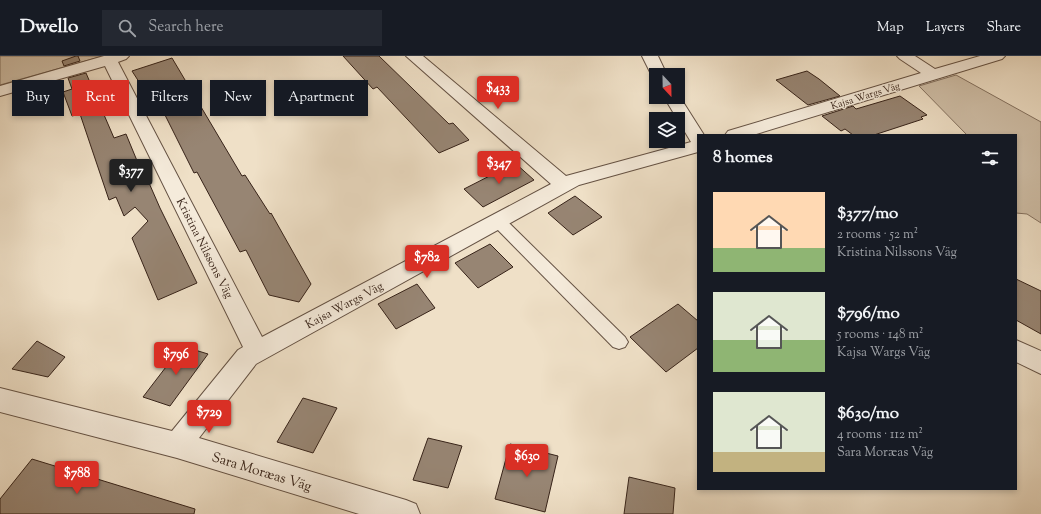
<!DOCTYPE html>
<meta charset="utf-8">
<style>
:root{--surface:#171b24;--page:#242831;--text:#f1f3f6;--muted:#9ea1a6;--line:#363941;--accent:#d93025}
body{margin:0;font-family:"Sorts Mill Goudy",serif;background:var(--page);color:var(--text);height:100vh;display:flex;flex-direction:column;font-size:15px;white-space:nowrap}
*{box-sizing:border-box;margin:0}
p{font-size:13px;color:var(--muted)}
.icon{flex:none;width:22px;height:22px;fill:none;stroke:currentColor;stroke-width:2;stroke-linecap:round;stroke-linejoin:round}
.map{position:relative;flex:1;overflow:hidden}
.details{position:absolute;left:697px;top:78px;width:320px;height:356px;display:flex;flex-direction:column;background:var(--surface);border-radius:0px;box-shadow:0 2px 6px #0003}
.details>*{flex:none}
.guide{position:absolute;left:12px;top:24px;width:380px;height:36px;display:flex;gap:8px}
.needle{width:26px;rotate:158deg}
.buttons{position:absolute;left:649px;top:12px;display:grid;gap:8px}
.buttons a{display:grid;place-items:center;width:36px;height:36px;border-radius:0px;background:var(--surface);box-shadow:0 2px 6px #0003;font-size:20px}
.price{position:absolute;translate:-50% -34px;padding:0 9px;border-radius:4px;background:var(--accent);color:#fff;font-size:13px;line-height:26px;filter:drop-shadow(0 1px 2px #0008)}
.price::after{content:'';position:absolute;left:50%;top:24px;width:12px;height:9px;margin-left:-6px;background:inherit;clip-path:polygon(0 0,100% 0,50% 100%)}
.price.on{background:#222;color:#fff}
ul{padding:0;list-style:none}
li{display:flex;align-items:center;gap:12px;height:100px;padding:0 16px}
li span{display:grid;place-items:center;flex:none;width:112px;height:80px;border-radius:0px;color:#555}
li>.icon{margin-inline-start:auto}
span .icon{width:48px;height:48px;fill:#fffc;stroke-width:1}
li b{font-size:17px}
h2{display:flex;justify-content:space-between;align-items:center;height:48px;padding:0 16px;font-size:17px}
.chip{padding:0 14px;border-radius:0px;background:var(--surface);box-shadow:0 2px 6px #0003;font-size:14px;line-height:36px}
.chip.on{background:var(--accent);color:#fff}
header{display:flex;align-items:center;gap:24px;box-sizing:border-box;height:56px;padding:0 20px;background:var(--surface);border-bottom:1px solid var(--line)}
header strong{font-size:19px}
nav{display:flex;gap:22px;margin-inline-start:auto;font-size:14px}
.search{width:280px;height:36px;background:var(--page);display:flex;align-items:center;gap:10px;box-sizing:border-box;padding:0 14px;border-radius:0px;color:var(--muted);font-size:15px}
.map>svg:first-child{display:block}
.green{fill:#d0c0a9;stroke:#847261}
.building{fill:#978573;stroke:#372319}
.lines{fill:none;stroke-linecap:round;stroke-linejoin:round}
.service-casing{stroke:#655244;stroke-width:2}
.minor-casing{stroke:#655244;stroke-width:2}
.service{fill:#f5ebdb;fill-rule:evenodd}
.minor{fill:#f5ebdb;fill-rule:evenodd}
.labels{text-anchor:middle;stroke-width:3;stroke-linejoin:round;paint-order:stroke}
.far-street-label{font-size:10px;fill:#372319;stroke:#f5ebdb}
.street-label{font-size:12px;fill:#372319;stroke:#f5ebdb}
.near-street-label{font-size:14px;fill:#372319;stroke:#f5ebdb}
</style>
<header>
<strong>Dwello</strong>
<div class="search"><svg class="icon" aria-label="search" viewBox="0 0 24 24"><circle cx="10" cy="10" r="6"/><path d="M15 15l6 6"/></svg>Search here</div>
<nav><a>Map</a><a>Layers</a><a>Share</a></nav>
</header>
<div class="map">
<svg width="1041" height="458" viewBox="0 0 1041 458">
<rect width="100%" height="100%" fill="#efe0c7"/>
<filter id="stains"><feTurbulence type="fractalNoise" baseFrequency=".005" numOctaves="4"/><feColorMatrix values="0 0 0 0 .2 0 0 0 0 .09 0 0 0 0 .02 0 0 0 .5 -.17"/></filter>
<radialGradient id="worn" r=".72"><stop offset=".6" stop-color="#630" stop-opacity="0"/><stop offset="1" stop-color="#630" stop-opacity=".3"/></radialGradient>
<!-- green -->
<g class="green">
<path d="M0,0H103L0,29Z"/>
<path d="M956,19L1041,66V167L1027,158L1016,157V79H967L919,30Z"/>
</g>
<!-- building -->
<g class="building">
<path d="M76,0H78L80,5L64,10L62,5Z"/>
<path d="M343,0H379L449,68L453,67L469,84L439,97L377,31L373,33Z"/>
<path d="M172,2L242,120L245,119L270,158L271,157L311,228L299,246L269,239L246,194L240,196L197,116L194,117L162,53L157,54L132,15Z"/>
<path d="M807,15L819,23L840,40L808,49L776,24Z"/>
<path d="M86,17L114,82L126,78L140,112L142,111L160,152L197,227L158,244L132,182L148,165L135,151L124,160L116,141L109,144L80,58L72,60L63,36L72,33L68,22Z"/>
<path d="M900,40L927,59L921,61L923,63L874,79H853L845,73L841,75L822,60L853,50L856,53Z"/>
<path d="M515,107L534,124L483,151L464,133Z"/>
<path d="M575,140L602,161L573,179L548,157Z"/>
<path d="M490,188L513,211L478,232L455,207Z"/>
<path d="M1016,223L1041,235V278L1016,264Z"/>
<path d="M417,228L435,252L396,273L378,248Z"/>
<path d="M678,248L698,265V292L666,316L630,281Z"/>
<path d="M37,285L65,301L48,321L12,313Z"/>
<path d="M182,290L208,298L170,350L143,341Z"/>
<path d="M303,342L337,352L313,397L277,386Z"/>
<path d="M428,382L462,390L448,432L413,424Z"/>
<path d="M510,388L558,400L545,456L495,443Z"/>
<path d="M32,403L195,453L194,458H0V443Z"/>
<path d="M629,421L675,432L673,458H624Z"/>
</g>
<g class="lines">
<defs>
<path id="service" d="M498,160L503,161L625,281L628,286L625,291L619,293L613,291L493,169L491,165L493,161Z"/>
<g id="minor">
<path d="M104,0H129L126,3L118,6L262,281L551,128L406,0H423L566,120L691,86L664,41H678V38L704,79H698V96L579,129L256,308L199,382L406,444L416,448L420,458H359L177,402L0,356V332L172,375L238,294L243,291L105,10L0,40V30Z"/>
<path d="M642,0H658L667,19H656V23L653,22Z"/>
<path d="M897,0H915L935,13L980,0H1005L1002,3L753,79H725L728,75L921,17L900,3Z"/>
<path d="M1016,284L1041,295V318L1016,306Z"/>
</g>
</defs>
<!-- service casing -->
<use href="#service" class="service-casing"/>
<!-- minor casing -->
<use href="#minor" class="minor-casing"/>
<!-- service -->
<use href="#service" class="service"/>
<!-- minor -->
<use href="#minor" class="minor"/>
</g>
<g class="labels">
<!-- far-street labels -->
<g class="far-street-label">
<text transform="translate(865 39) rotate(-17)" y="4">Kajsa Wargs Väg</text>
</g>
<!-- street labels -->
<g class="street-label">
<text transform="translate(205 192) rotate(63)" y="4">Kristina Nilssons Väg</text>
<text transform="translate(344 249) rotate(-28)" y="4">Kajsa Wargs Väg</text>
</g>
<!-- near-street labels -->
<g class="near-street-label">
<text transform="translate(262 415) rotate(17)" y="5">Sara Moræas Väg</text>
</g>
</g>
<rect width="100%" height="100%" filter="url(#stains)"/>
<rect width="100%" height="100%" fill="url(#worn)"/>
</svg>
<div class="buttons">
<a><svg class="needle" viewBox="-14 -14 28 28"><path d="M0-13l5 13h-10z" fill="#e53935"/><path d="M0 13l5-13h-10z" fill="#9ea1a6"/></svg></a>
<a><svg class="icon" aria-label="layers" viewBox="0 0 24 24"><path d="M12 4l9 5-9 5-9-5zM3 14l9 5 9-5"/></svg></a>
</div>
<b class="price" style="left:498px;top:54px">$433</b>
<b class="price" style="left:499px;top:129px">$347</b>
<b class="price on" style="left:131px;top:137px">$377</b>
<b class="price" style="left:427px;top:223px">$782</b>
<b class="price" style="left:176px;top:320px">$796</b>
<b class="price" style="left:209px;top:378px">$729</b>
<b class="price" style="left:527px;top:422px">$630</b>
<b class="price" style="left:77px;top:439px">$788</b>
<div class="guide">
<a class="chip">Buy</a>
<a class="chip on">Rent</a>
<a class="chip">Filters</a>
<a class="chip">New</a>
<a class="chip">Apartment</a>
</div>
<section class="details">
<h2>8 homes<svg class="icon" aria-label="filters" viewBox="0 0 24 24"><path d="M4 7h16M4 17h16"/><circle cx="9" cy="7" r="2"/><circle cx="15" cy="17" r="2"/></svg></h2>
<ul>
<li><span style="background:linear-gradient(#ffd9b3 70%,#8fb573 0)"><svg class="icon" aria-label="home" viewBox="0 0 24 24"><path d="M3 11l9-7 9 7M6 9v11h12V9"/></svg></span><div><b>$377/mo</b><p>2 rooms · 52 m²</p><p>Kristina Nilssons Väg</p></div></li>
<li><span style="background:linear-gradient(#dfe7d0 60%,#8fb573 0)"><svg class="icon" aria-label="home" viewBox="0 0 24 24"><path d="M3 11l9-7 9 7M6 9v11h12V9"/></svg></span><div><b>$796/mo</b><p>5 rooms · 148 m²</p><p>Kajsa Wargs Väg</p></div></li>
<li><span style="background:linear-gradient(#dfe7d0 75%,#c2b280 0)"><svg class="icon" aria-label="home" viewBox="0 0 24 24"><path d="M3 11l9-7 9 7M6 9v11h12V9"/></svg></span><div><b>$630/mo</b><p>4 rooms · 112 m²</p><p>Sara Moræas Väg</p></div></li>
</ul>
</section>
</div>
